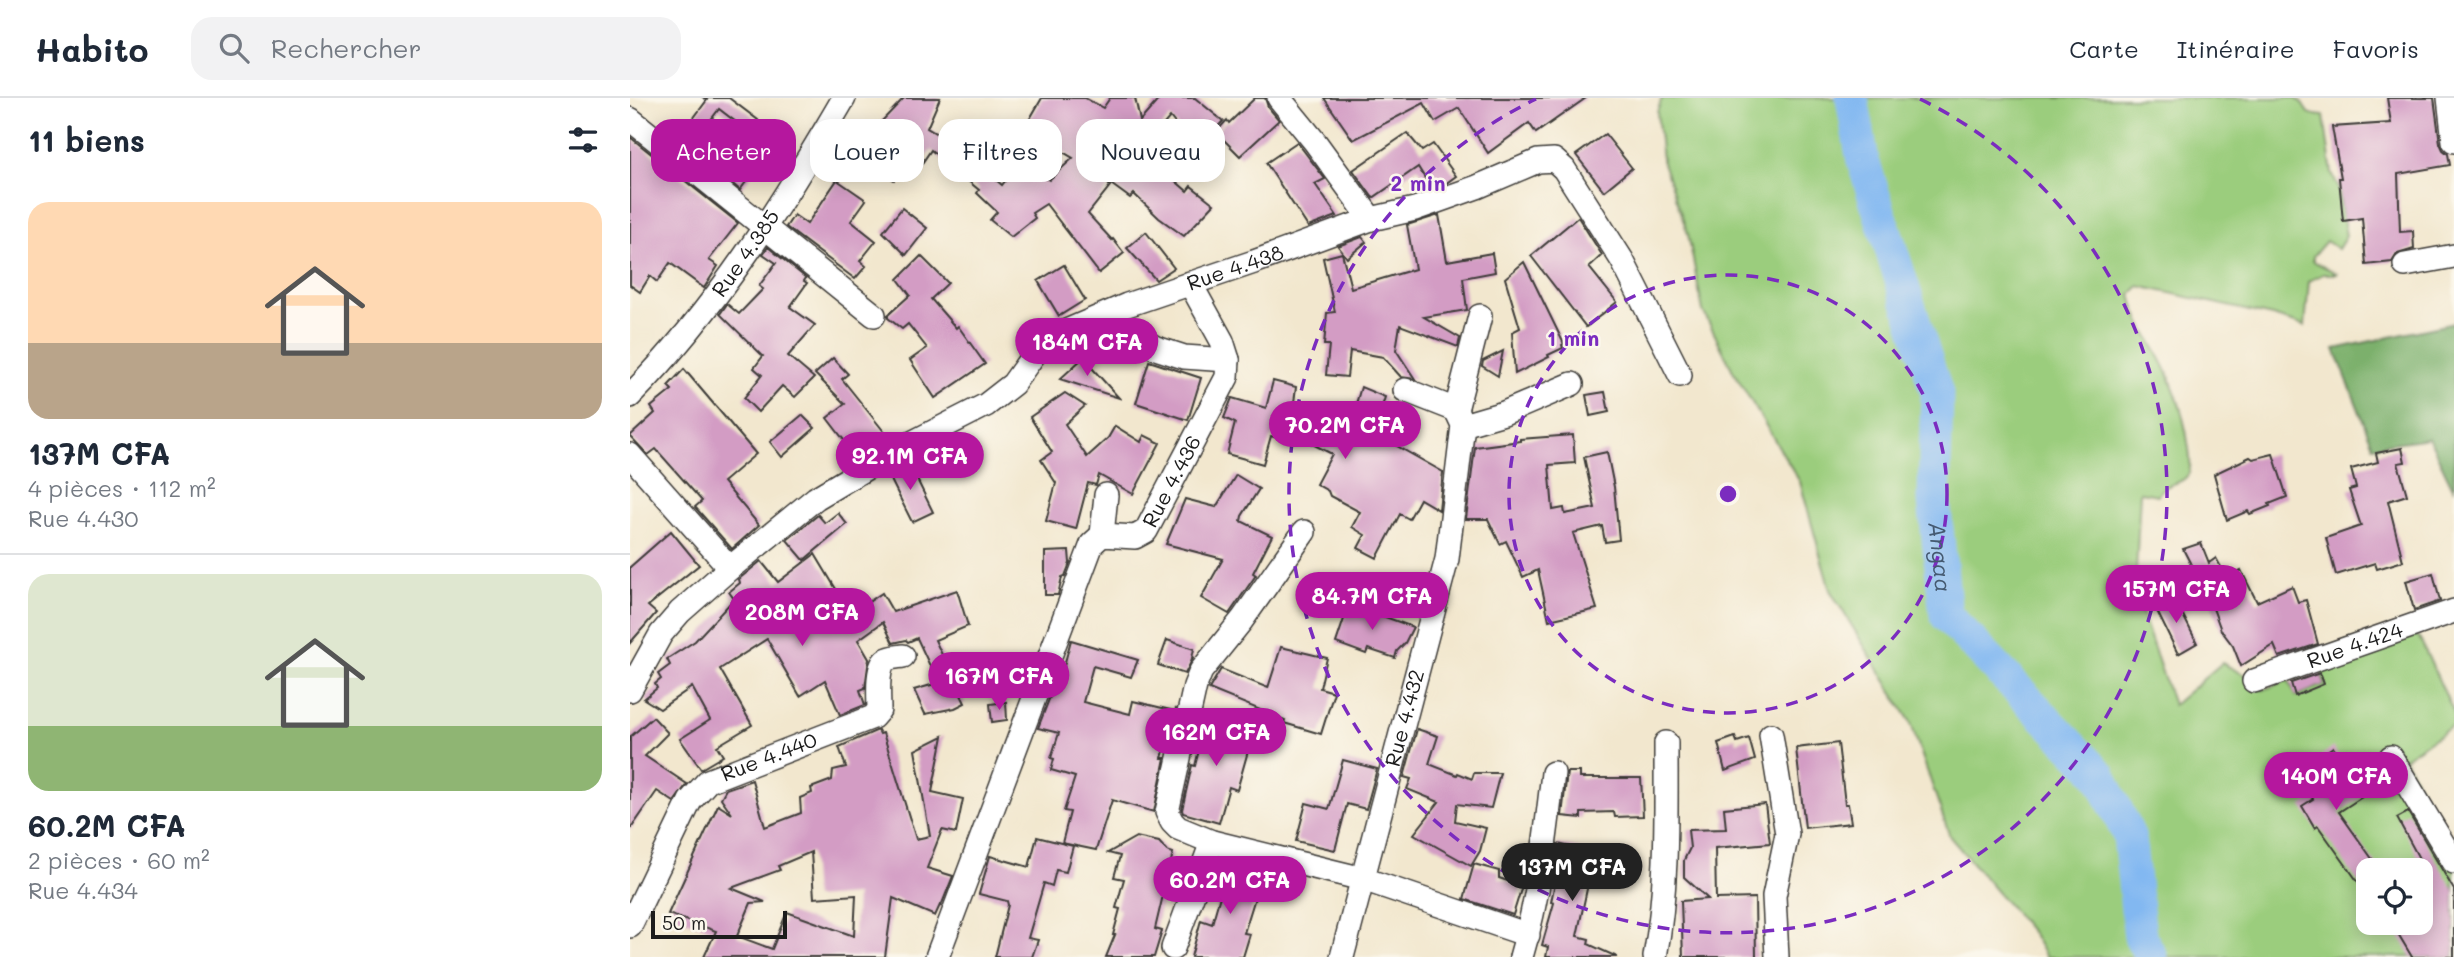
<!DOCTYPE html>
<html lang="fr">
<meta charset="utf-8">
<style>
:root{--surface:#fff;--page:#f2f2f3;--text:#1f2937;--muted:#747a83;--line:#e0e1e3;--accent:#b5179e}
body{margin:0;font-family:Mali,sans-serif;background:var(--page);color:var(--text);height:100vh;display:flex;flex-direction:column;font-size:26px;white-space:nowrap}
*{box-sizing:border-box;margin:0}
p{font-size:23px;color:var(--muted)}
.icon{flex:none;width:38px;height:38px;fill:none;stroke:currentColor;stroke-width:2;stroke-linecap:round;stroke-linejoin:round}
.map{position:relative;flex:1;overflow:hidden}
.details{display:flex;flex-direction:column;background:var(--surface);width:630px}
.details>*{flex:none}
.hud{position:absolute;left:21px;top:21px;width:665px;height:63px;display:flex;gap:14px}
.controls{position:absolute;left:1726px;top:760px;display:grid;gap:14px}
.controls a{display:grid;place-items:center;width:77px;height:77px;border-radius:14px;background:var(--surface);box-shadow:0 4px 18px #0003;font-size:35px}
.scale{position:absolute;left:21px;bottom:18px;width:136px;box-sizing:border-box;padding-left:7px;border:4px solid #1c1c1c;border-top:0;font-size:19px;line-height:24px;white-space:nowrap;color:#1c1c1c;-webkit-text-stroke:5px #fbf7ec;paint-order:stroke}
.price{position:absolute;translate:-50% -60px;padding:0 16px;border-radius:24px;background:var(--accent);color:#fff;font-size:23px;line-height:46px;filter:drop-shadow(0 2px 4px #0008)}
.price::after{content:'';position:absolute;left:50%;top:42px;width:21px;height:16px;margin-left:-10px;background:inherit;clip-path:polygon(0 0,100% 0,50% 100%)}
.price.active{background:#222;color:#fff}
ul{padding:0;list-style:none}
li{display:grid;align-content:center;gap:14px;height:371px;padding:0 28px}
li+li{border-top:2px solid var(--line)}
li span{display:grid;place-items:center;height:217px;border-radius:21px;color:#555}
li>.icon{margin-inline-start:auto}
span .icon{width:126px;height:126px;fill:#fffc;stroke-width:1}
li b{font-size:30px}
h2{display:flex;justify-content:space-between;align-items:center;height:84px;padding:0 28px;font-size:30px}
.tag{padding:0 24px;border-radius:21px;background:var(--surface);box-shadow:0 4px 18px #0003;font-size:24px;line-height:63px}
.tag.active{background:var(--accent);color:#fff}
header{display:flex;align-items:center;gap:42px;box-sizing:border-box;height:98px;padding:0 35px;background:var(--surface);border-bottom:2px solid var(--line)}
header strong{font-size:33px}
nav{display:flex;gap:38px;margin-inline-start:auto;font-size:24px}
.search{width:490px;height:63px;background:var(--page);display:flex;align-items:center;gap:18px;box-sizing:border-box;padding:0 24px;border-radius:21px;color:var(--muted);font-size:26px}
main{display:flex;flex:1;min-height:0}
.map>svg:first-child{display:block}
.green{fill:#9bcd7d;stroke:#5c744c;stroke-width:2;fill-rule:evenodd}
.forest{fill:#7cb06c;stroke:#4c6644;stroke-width:2}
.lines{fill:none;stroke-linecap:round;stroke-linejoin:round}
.river{stroke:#82b8f1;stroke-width:33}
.building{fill:#d39cc4;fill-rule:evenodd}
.minor-casing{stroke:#3c3a37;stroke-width:26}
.minor{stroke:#fff;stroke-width:23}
.ring{fill:none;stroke:#7b2cbf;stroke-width:3.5;stroke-dasharray:12 9}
.labels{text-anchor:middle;stroke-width:5;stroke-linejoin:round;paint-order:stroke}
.street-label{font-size:21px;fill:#1c1c1c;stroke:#fbf7ec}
.water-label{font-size:23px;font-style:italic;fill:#455a71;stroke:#fbf7ec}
.centre{fill:#7b2cbf;stroke:#fbf7ec;stroke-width:3.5}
.ring-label{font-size:21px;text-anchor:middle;font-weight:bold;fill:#7b2cbf;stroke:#fbf7ec;stroke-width:5;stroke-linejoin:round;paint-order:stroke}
</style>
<header>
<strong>Habito</strong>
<div class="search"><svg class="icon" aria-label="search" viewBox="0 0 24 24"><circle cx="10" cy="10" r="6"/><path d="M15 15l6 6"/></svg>Rechercher</div>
<nav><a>Carte</a><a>Itinéraire</a><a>Favoris</a></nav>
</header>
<main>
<section class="details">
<h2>11 biens<svg class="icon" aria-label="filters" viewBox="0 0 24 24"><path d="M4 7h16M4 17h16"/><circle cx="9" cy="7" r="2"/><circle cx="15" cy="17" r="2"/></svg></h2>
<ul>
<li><span style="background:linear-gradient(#ffd9b3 65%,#b9a48a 0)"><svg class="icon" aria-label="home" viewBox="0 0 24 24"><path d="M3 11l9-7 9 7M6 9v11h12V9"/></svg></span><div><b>137M CFA</b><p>4 pièces · 112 m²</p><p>Rue 4.430</p></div></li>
<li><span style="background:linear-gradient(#dfe7d0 70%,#8fb573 0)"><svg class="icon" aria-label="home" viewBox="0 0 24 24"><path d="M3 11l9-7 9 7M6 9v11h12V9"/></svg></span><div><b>60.2M CFA</b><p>2 pièces · 60 m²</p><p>Rue 4.434</p></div></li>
</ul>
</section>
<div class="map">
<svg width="1824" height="859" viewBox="0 0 1824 859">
<rect width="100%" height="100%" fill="#fbf7ec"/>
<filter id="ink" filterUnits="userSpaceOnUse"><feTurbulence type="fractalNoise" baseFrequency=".0143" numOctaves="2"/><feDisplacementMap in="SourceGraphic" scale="14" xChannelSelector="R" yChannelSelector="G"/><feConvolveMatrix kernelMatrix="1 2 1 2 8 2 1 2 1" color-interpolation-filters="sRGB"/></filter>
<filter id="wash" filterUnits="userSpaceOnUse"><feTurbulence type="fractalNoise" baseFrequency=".00686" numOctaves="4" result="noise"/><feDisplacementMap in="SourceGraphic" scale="28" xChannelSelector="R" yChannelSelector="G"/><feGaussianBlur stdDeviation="1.57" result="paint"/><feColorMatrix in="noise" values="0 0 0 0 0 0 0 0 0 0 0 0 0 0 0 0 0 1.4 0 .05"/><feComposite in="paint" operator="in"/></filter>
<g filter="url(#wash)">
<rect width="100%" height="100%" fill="#f2e7ce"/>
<!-- green -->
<path class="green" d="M1032,0H1664L1672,4C1676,16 1681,17 1694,18L1702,76L1708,88L1716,138L1708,151L1696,143L1683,158V163L1708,176H1693L1679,183L1675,228L1642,218L1509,188L1501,196C1507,226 1527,250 1539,278C1549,302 1556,325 1559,351C1560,359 1562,370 1558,377C1551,388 1534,384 1528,397L1510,394L1505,494L1543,607L1592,565L1619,579L1633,592L1658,582L1666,598L1695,586L1690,571L1786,537L1789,539L1824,615V627L1774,660L1824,753V859H1416L1403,836L1320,739L1280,623L1200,492L1170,384L1103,273L1073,213L1058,136L1032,62L1027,14ZM1738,772H1790V824H1738Z"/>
<!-- forest -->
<path class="forest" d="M1824,225V392L1799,340L1743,348L1705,251Z"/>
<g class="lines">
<!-- river -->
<path class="river" id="s1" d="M1222,0L1233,63L1307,295L1304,402L1316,517L1470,677L1499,738L1510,838L1521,859"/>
</g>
<g id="blocks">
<!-- building -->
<g class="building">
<path d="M74,0H99L128,22L119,34L89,11L59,51L48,41L77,2Z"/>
<path d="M274,0H310L297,30L324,46L372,87L392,62L419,82L443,60L394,31L412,0H455L473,10L480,0H505L510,23L530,0H565L593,23L571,47L548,29L540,19L511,53L557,93L561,88L584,106L554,138L529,120L504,96L500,100L474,81L480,88L458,116L482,142L483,141L494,155L469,175L416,106L402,115L405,120L381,139L360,122L367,114L347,95L349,92L301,52L286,74L275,66L264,82L245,70L253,57L242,52L256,31L250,25Z"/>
<path d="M625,0H635L638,9L649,22L610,58L586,34L597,22L599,25Z"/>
<path d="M694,0H956L906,35L899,25L858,55L829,10L805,24L794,5L723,42Z"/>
<path d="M1757,0H1804L1810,45L1813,52L1818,56L1820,67L1768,76L1770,134L1783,133L1784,151L1767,156L1762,164L1736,167L1732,120L1713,123L1709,80H1711L1702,29L1761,25Z"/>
<path d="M127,29L146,43L110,92L92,77Z"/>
<path d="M777,35L792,53L803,46L826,78L815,86L801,90L788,69L743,100L723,72Z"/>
<path d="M975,36L1002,70L974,93L946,57Z"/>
<path d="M0,39L108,125L79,162L88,168L74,190L40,165L27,184L20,178L10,194L0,187Z"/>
<path d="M667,44L695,81L685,86L707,118L678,129L636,65Z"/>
<path d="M207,82L236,102L221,123L246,143L230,163L236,168L225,181L156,129L164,117L177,126Z"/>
<path d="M272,110L297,130L276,157L253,134Z"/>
<path d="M809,117L817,163L862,155L865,174L833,180L837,212L794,219L830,240L828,249L770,227L766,252L785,281L771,279L753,259L720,253L717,279L696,277L699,247H694L697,215L705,214L693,160L712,155L721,190L785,171L777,127Z"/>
<path d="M948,119L972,157L959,169L987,204L956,229L901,158Z"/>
<path d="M516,134L544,170L526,182L497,150Z"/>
<path d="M732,139L736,144L717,160L708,148Z"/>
<path d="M138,149L176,180L174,183L177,185L160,209L185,227L158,258L184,280L165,299L152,288L128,314L114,300L132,277L124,270L133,258L90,216L97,206L109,216L133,191L129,188L146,165L133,156Z"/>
<path d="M291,158L318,185L301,201L326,230L328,228L355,266L305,300L280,262L297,250L278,226L272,231L258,220V217L280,197L268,181Z"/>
<path d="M894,164L934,246L932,247L933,250L918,257L919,259L885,276L882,234L890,230L875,180Z"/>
<path d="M434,167L455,202L429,218L408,183Z"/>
<path d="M873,253L868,278L852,268L853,263Z"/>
<path d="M203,260L218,276L212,281L256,336L227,359L197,320L215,306L185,276Z"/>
<path d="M453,260L489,300L430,281Z"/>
<path d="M519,263L571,280L558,322L506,305Z"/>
<path d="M54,271L126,356L93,384L129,427L102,451L65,409L72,403L26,351L18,357L0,338L25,315L21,309L42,292L38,288Z"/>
<path d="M643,283L666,289L662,320L714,346L731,289L755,299L744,335L813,374L809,412L790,401L779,421L770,416L747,460L728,450L735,437L722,429L730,414L700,398L698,393L686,386L702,356L657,333L655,339L645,335L644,339L641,338L633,366L597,356L605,325L594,320L602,300L636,310Z"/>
<path d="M975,294L979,314L960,318L956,297Z"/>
<path d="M435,295L455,308L435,326L457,359L478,340L485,328L511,344L514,337L530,345L503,396L469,377L466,387L458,385L446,431L416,423L426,385L411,362L422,354L400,319Z"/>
<path d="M172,317L185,330L152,359L140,344Z"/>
<path d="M943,337L945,365L919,367L923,412L934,410L935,416L965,410L954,359L977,354L984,389L989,442L975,444L972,428L943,435L967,511L919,522L908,472L893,479L876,443L870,446L858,421H836L845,349L890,343V341Z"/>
<path d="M1772,350L1775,364L1768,365L1777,397L1758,403L1773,463L1747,471L1745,465L1706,477L1696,440L1731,428L1719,392L1726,390L1721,371L1748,364L1746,355Z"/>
<path d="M1643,356L1657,399L1639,406L1640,408L1620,416L1618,413L1597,422L1584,376L1620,359L1623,361Z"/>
<path d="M278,363L303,414L282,424L257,374Z"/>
<path d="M606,377L629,391L612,418L611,423L642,438L623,475L626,477L599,516L571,500L593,461L536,446L555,401L586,409Z"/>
<path d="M208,415L217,426L174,462L157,442L188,417L195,425Z"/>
<path d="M41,433L69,467L18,508L26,515L0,545V469Z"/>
<path d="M1571,445L1579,465L1586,460L1597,480L1611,472L1627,504L1662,488L1668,504L1676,502L1688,546L1649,559L1644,547L1611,568L1603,548L1591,532L1573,483L1570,484L1553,451Z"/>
<path d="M439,453L440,465L435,478L432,479L428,497H415V454Z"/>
<path d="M185,456L221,516L252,495L263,514L327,492L338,528L305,542L335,605L325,610L295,616L284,592L308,585L287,540L278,544L276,542L263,545L253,524L228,542L239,561L235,590L230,592L235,607L210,617L195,582L170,598L137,541L90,571L122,627L87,648L93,658L71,671L50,641L80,622L62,589L30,611L14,601L27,590L25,586L31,581L28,576L40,567L37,561L65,543L104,501L99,494L110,485L109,481L131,463L148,484Z"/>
<path d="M1803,475L1810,503L1784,512L1776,483Z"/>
<path d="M1544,499L1567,545L1548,556L1525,509Z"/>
<path d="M719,506L783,529L775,545L767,553L765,560L738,551L736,556L706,545Z"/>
<path d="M441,542L508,562L501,579L463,568L453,604L500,616L503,603L545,613L546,610L532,660H535L524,714L482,702L466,752L432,745L440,714L434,713L445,679L421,672L424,661L421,660L429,635L408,630L428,578L431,579Z"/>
<path d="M537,542L564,551L562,560H563L555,576L528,567Z"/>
<path d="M651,549L697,560L690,590L704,594L691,636L654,625L655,622L579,591L591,571L638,590Z"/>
<path d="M1690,575L1694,586L1665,598L1661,585Z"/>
<path d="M376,604L377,622L362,624L360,606Z"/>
<path d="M573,616L613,624L611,643L620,646L607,692L599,689L589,725L553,715L552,712L562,667L565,668L574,632L570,631Z"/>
<path d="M23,619L38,635L15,658L57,686L44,704L27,693L0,732V639Z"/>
<path d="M787,631L808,638L799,666L827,677L828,675L842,681L844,675H870L861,710L827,706L825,723L856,730L850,753L841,768L784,736L809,704L777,691L781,681L774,679Z"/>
<path d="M248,632L250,636L253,635L286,741L300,738L285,652L313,638L302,694L333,701L326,735L312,732L297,770L323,778L311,808L310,807L305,818L263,800L255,859H74L86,833L38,816L88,707L102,716L91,700L96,691L122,682L135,729L171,715L170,700L182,695L181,690L202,682L203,672L216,669L209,649ZM181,754L184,800L226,797L224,838L157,814L142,851L107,838L121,805L135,804L101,790L150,772L148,768Z"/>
<path d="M1105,639L1107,644L1119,640L1125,662L1095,673L1088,645Z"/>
<path d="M1208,645L1215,706H1218L1221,725L1175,730L1166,650Z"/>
<path d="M1703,649L1732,699L1709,714L1750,772H1738V798L1688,728L1685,730L1672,708L1683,701L1667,675Z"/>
<path d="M713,662L747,671L736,711L717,706L705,752L666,743L676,705L699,711Z"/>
<path d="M937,674H950V680H1011L1013,718L985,719L984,714L951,715V720L932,718Z"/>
<path d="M1135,706L1140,745L1085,750L1086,801L1125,800L1126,859H1053L1051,803L1078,801L1054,779V762L1060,750L1058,732L1096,731L1094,710Z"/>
<path d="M1778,714L1824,792V859H1782L1761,824H1787L1790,828V779L1797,775L1767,720Z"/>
<path d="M407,739L443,748L436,774L426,772L422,788L414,785L398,840L408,842L402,859H365L378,807L377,803L349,796L360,758L399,769Z"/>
<path d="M506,739L529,744L537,753L543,755L525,831L532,833L524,859H476L485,837H483L490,811L486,810L494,781L484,779L490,758L478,755Z"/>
<path d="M928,746L981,758L977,776L961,772L947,838L959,841L958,846L987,859H916L918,849L912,847L924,805L921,804L929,765L926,764Z"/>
<path d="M609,765L634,771L614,835L620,836L613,859H561L571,822L582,826L598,770L607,773Z"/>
<path d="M844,766L869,773V780L892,788L883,817L834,801Z"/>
</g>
</g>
</g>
<g filter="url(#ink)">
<use href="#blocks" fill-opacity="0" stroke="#3c3a37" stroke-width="2"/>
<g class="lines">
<defs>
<g id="minor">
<path d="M649,0L685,44L741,121"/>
<path d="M1819,0L1824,43"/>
<path d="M0,21L244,217"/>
<path d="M1775,167L1824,158"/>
<path d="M470,219L526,250L554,259L598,262"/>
<path d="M775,292L826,312"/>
<path id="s2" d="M0,298C86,211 153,105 214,0"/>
<path d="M833,327L874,315L942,286"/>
<path d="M0,357L100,470"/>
<path d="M674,434L612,522L571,573L565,588L537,714L542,724L548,730L582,744L733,781L898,837"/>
<path d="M472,437L476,397"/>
<path id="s3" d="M1624,583L1824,513"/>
<path id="s4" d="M0,592L31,536L50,514L100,470L186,400L258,357L356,307L383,286L405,255L420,240L497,207L624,164L741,121L785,111L847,89L908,63L924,62L934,71L992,162L1050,277"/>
<path d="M1141,637L1157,736L1144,798L1147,859"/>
<path d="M1761,659L1824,764"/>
<path id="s5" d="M0,828L60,703L78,683L243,619L249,612C249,601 246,568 256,562C261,559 268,559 273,558"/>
<path d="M543,850L582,744"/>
<path id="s6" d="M307,859L462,446L472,437L505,439L516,433L597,279L598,262L592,243L560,185"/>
<path id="s7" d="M712,859L817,461L833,327L826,312L850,218"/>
<path d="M891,859C909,799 916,737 923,675"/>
<path d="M1025,859C1038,788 1036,717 1036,645"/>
</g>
</defs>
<!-- minor casing -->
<use href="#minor" class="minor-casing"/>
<!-- minor -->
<use href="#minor" class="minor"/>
</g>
</g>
<!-- distance rings -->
<g class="ring">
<circle cx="1098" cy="396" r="219"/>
<path d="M1290 1A439 439 0 1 1 906 1"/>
</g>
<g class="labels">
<!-- street labels -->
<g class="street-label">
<text dy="7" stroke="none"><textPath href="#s2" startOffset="184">Rue 4.385</textPath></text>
<text dy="7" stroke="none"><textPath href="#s4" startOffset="756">Rue 4.438</textPath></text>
<text dy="7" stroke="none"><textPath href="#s6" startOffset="556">Rue 4.436</textPath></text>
<text dy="7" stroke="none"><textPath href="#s3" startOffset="107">Rue 4.424</textPath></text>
<text dy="7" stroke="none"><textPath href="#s7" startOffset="247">Rue 4.432</textPath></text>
<text dy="7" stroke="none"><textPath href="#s5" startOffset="231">Rue 4.440</textPath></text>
</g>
<!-- water labels -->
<g class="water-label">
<text dy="8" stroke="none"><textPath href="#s1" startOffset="472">Angaa</textPath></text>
</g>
</g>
<circle cx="1098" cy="396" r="10" class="centre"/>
<g class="ring-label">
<text x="788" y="93">2 min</text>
<text x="943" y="248">1 min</text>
</g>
</svg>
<div class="controls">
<a><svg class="icon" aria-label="locate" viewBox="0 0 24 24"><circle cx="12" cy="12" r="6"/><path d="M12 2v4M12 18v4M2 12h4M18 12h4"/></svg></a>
</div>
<div class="scale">50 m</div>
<b class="price" style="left:457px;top:280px">184M CFA</b>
<b class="price" style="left:715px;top:363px">70.2M CFA</b>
<b class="price" style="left:280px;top:394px">92.1M CFA</b>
<b class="price" style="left:1546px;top:527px">157M CFA</b>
<b class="price" style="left:742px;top:534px">84.7M CFA</b>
<b class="price" style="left:172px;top:550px">208M CFA</b>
<b class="price" style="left:369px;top:614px">167M CFA</b>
<b class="price" style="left:586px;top:670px">162M CFA</b>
<b class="price" style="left:1706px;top:714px">140M CFA</b>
<b class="price active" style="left:942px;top:805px">137M CFA</b>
<b class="price" style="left:600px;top:818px">60.2M CFA</b>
<div class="hud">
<a class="tag active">Acheter</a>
<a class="tag">Louer</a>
<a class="tag">Filtres</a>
<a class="tag">Nouveau</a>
</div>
</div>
</main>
